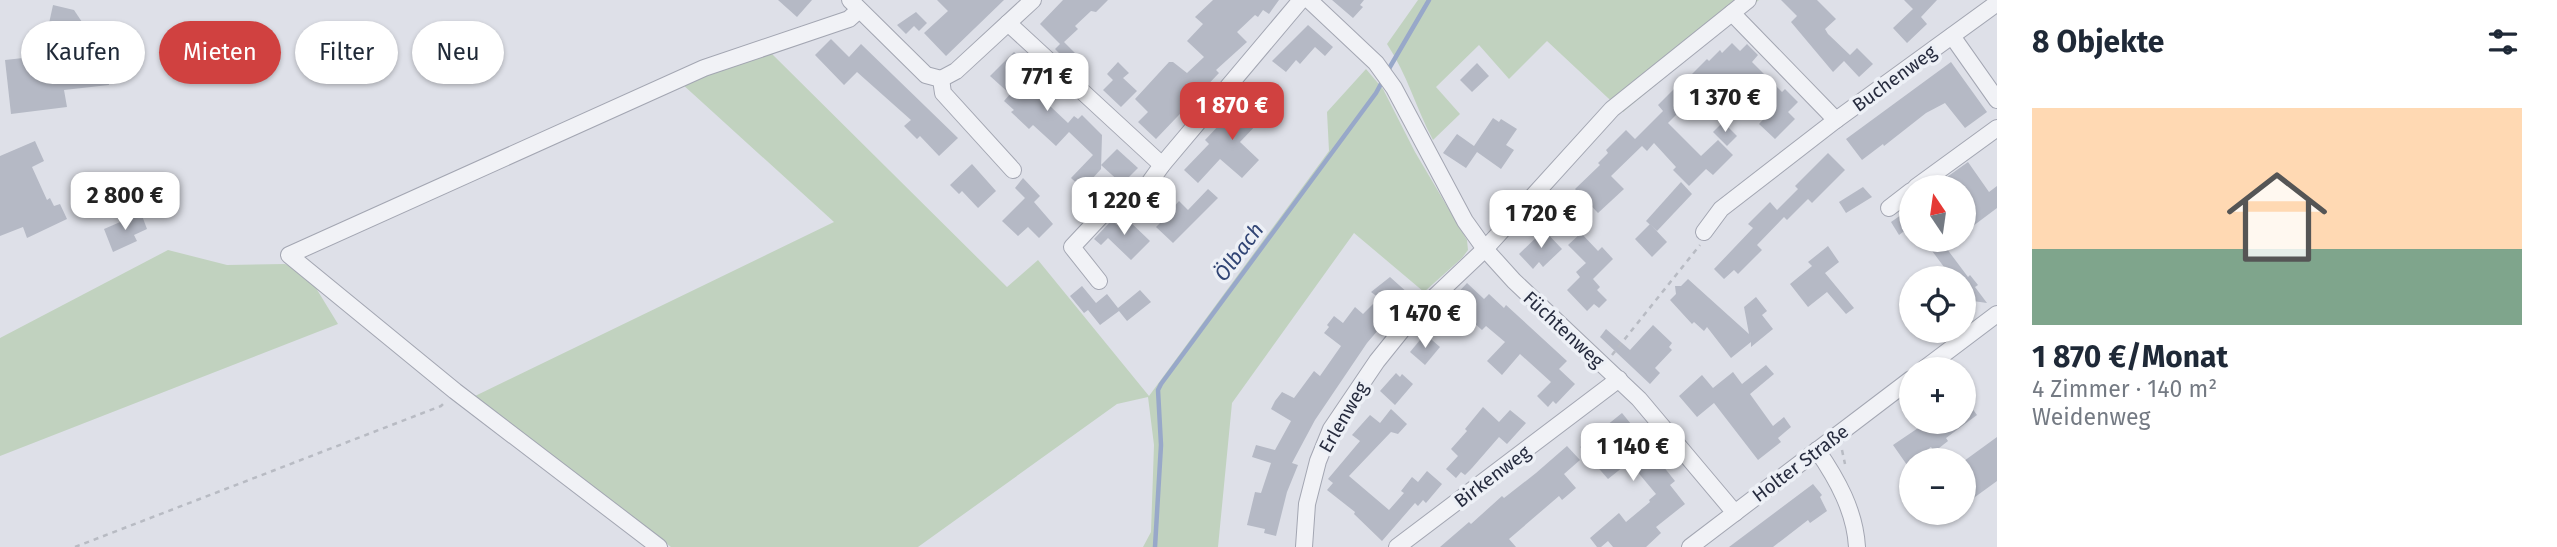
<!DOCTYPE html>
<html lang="de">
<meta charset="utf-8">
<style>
:root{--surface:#fff;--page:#f6f6f7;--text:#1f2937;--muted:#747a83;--accent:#d04140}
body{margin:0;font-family:"Fira Sans",sans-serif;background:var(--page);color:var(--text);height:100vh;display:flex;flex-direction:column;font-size:26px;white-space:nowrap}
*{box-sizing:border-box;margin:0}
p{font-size:23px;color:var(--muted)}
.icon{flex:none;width:38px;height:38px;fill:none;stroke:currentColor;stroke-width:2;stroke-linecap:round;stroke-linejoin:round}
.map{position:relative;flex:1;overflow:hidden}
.drawer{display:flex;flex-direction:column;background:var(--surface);width:560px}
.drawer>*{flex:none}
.hud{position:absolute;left:21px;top:21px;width:665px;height:63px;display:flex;gap:14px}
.needle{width:46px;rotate:347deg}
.fabs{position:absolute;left:1899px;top:175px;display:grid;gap:14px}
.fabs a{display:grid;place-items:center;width:77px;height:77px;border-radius:50%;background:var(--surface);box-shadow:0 2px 5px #0004;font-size:35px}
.price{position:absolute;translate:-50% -60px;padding:0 16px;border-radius:14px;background:#fff;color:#222;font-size:23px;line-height:46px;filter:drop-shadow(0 2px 4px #0008)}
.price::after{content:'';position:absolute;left:50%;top:42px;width:21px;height:16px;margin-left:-10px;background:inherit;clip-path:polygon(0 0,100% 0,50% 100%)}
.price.on{background:var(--accent);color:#fff}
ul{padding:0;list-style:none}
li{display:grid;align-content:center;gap:14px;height:371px;padding:0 35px}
li span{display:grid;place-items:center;height:217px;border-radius:0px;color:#555}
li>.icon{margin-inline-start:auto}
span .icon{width:126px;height:126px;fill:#fffc;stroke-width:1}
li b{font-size:30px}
h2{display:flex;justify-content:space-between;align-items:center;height:84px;padding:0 35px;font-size:30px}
.tag{padding:0 24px;border-radius:32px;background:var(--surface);box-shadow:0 2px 5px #0004;font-size:24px;line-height:63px}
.tag.on{background:var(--accent);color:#fff}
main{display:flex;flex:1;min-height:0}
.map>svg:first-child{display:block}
.green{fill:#c1d2bf}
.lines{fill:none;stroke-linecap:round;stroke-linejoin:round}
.stream{stroke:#98a8c9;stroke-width:4.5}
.building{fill:#b5b9c5}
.minor-casing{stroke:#a3a6b2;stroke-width:18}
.path{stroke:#b8bbc3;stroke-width:2.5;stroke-dasharray:5 5;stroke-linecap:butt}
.minor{stroke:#f1f2f6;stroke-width:16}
.labels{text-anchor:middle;stroke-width:7;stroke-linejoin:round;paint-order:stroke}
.street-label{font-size:19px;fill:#272c3f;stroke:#edf0f6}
.water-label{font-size:21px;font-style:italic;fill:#304474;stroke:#edf0f6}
</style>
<main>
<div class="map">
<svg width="1997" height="547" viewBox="0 0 1997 547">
<rect width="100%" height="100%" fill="#dee0e8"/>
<!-- green -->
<g class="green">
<path d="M1418,0H1759L1623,112L1547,41L1509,79L1479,45L1436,87L1460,114L1433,140C1416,108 1407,74 1387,44Z"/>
<path d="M771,53L1007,287L1038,260L1149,396L1329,151L1327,112L1366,69L1383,89L1415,152L1467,240L1468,250L1462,258L1424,292L1354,233L1232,403L1218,547H1143L1151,532L1154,445L1148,397L1117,404L918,547H671L473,397L834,222L681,83Z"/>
<path d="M168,250L227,265L285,264L308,275L338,324L0,456V338Z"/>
</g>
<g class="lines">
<!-- stream -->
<g class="stream">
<path d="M1387,72L1429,0"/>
<path d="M1155,547L1161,445L1158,390L1161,384L1376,93L1383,80"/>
</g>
</g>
<!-- building -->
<g class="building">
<path d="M778,0H812L797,17Z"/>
<path d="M937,0H1004L946,56L924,33L948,11Z"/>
<path d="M1063,0H1108L1096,12L1091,11L1075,26L1078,29L1064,42L1076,54L1068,62L1055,49L1060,44L1040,24Z"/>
<path d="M1213,0H1279L1269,14L1263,10L1258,17L1255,15L1237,32L1247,42L1216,70L1219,73L1156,139L1138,122L1148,112L1135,99L1169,62H1173L1187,73L1204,57L1187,41L1203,24L1195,17Z"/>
<path d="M1332,0H1364L1360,5L1363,7L1353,18Z"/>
<path d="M1781,0H1817L1836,19L1825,29L1828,34L1850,55L1857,48L1873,64L1859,77L1844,61L1833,72L1791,22L1797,16Z"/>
<path d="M1904,0H1937L1921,17L1927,24L1907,43L1893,28L1913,9Z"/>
<path d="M53,5L74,10L82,22L79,36L63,51L48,28Z"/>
<path d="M916,12L927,23L919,31L914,26L906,34L897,25Z"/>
<path d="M1308,25L1333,47L1325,56L1315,47L1300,64L1296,60L1286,72L1272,61Z"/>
<path d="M831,39L849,57L861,44L958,138L939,156L920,136L917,139L904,126L911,120L857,72L844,85L815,55Z"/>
<path d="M1732,43L1740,51L1747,44L1758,55L1752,62L1782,92L1785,89L1798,102L1788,112L1795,119L1775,139L1759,124L1770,112L1730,74L1725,79L1720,74L1703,92L1701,90L1668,123L1701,156L1718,140L1733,155L1713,175L1706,169L1689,186L1673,170L1676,167L1654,143L1647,151L1642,146L1611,176L1624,189L1598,213L1575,189L1600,165L1598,163L1608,153L1606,150L1626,130L1635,139L1663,111L1658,105L1676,87L1677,89L1707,59L1709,61L1720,50L1722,53Z"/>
<path d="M1014,52L1060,95L1050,106L1068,123L1074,116L1078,119L1082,115L1102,135L1101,169L1083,189L1071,178L1093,155L1069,132L1056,146L1033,125L1029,129L1011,112L1014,110L1004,101L1010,94L990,76Z"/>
<path d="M59,54L51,61L105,54L109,85L64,90L67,107L11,114L5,60Z"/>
<path d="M1118,62L1129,73L1123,78L1137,91L1121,107L1103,90L1113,80L1107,74Z"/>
<path d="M1951,62L1987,112L1965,128L1945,103L1926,113L1884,146L1883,144L1862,160L1846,139Z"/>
<path d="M1477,63L1489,76L1472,92L1460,80Z"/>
<path d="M1261,91L1276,104L1240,142L1259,160L1242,178L1220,159L1198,183L1184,170L1209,144L1205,140L1220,124L1227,130Z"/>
<path d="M1493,118L1499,122L1501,119L1517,129L1506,145L1514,150L1501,169L1477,152L1466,168L1443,153L1457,134L1474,146Z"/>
<path d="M1723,122L1737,136L1727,146L1713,132Z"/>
<path d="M35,141L44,161L32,167L47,200L50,198L54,206L60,204L67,219L27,238L23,227L0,236V156Z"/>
<path d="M1117,149L1138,168L1122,184L1101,165Z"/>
<path d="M1828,153L1845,170L1812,203L1808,199L1787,220L1784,217L1757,245L1762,250L1738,274L1734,270L1724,279L1714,269L1753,228L1748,224L1770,202L1777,210L1798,189L1795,186Z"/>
<path d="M1968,162L1989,192L1997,186V208L1973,226L1964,214V187H1933Z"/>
<path d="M972,164L996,191L978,208L962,191L959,194L950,185Z"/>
<path d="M1023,178L1040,196L1034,202L1053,224L1039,238L1028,227L1018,236L1002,221L1025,198L1015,188Z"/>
<path d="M1681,182L1692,194L1657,231L1646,221Z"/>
<path d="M1863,187L1872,197L1846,213L1839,202Z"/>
<path d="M1208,189L1218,198L1173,243L1156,227L1163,220L1158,216L1166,207L1170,211L1179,201L1188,210Z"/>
<path d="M1911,208V226L1899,235L1891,222Z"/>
<path d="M141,213L147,229L134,235L137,241L113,252L104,229Z"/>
<path d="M1125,217L1150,241L1131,260L1108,238L1101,245L1094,239L1112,220L1117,225Z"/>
<path d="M1650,224L1667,242L1652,257L1635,239Z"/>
<path d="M1544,230L1562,249L1543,267L1539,262L1533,269L1519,254Z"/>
<path d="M1581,233L1598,251L1602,247L1613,259L1593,279L1600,287L1597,290L1607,300L1599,308L1594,304L1587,311L1567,290L1580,277L1576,272L1586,263L1568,245Z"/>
<path d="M1924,240H1960L1947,249L1968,277L1970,275L1978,285L1975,287L1987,303L1973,301L1964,307V278H1946L1940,270L1944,267Z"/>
<path d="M1828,246L1839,262L1825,273L1854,308L1846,314L1827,292L1808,307L1790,284L1812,266L1808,262Z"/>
<path d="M1390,277L1409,294L1367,343L1315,420L1292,463L1298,465L1287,492L1276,536L1264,533L1265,529L1247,525L1255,492L1261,493L1271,463L1252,457L1256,445L1275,450L1291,421L1271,409L1275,401L1282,392L1294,398L1314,371L1320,376L1341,346L1324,333L1329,327L1327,325L1334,316L1343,323L1355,307L1363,314L1379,298L1371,292Z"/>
<path d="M1688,279L1749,334L1744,307L1756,297L1767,311L1762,315L1773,329L1751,347V342L1731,358L1707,327L1704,331L1694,322L1692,324L1670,300L1676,294L1675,286H1681Z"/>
<path d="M1467,283L1484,299L1489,294L1504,308L1506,305L1567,361L1559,369L1575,384L1556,404L1553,401L1548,407L1537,396L1551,382L1520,354L1502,375L1487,361L1505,342L1486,326L1482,330L1457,308L1460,305L1453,298Z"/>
<path d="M1082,286L1096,303L1107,294L1118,308L1140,290L1151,302L1127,321L1119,311L1100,325L1088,310L1084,313L1070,296Z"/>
<path d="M1653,325L1672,343L1669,347L1672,350L1655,368L1660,373L1650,384L1600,337L1606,329L1630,350Z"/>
<path d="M1425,334L1440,347L1425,365L1410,352Z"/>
<path d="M1766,365L1774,374L1750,394L1773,426L1784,417L1791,427L1778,438L1781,442L1758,460L1714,403L1697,417L1679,396L1702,375L1713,388L1733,372L1742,384Z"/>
<path d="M1396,373L1400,377L1402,374L1413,384L1395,405L1380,391Z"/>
<path d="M1964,397L1977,415L1946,438L1948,441L1934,452L1931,447L1907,465L1893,445L1927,422H1964Z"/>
<path d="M1483,407L1499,422L1510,410L1526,423L1507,444L1499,437L1472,468L1465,475L1461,472L1456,478L1446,469L1458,456L1451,449L1467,431L1465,429Z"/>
<path d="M1391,409L1407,424L1398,434L1391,432L1349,476L1389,510L1404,493L1401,491L1412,477L1418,482L1427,471L1442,484L1426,503L1423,500L1418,506L1415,503L1382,541L1354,514L1355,512L1327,490L1333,483L1328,479L1360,441L1352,435L1370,415L1380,423Z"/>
<path d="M1622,413L1649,446L1651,444L1667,462L1663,466L1675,481L1670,485L1685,504L1656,527L1661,533L1646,547H1613L1608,541L1601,547H1597L1590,538L1619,513L1626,522L1650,502L1649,500L1656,494L1631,464L1625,469L1623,467L1608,479L1580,447Z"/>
<path d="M1997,437V481L1964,505V461Z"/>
<path d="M1567,446L1580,460L1564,474L1576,488L1562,500L1559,496L1509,539L1516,547H1440L1469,522L1471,524L1502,496L1504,498L1536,473Z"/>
<path d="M1813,484L1822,495L1820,497L1827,511L1810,523L1808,520L1773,547H1729Z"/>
</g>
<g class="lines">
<defs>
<g id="minor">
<path d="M850,0L926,75L941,79"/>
<path d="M1309,0L1376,63L1394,88L1465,221L1485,249L1514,281L1639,399L1735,513"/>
<path d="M1732,13L1836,120"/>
<path d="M1008,23L1162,165"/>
<path d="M1952,36L1997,100"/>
<path d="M941,79L956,71L1033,0"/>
<path d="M941,79L943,93L1013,170"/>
<path d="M1916,187L1997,128"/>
<path d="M1889,208L1911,191"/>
<path d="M1704,232L1721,209L1836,120L1997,3"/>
<path d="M1099,281L1072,247L1116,200H1137L1162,165L1301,0"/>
<path d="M1924,369L1997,314"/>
<path d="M1817,450C1837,479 1855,511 1857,547"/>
<path d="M659,547L455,391L289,255L704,68L849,19L859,10"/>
<path d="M1304,547L1307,504L1318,461L1331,429L1377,361L1410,320L1485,249L1612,109L1748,0"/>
<path d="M1397,547L1619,379"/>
<path d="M1690,547L1911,379"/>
</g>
</defs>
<!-- minor casing -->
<use href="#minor" class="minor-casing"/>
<!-- path -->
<g class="path">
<path d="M1612,355L1700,245"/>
<path d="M1842,450L1845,464"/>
<path d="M75,547L441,406L446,401"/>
</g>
<!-- minor -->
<use href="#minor" class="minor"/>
</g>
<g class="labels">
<!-- street labels -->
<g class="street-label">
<text transform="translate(1894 78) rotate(-36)" y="7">Buchenweg</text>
<text transform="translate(1564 329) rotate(43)" y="7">Füchtenweg</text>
<text transform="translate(1343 417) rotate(-60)" y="7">Erlenweg</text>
<text transform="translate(1800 463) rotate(-37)" y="7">Holter Straße</text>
<text transform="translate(1492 476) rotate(-37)" y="7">Birkenweg</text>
</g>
<!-- water labels -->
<g class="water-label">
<text transform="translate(1239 252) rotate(-53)" y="7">Ölbach</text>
</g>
</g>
</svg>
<div class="fabs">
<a><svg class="needle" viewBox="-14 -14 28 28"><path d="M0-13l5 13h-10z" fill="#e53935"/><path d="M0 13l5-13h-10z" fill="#747a83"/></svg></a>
<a><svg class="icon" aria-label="locate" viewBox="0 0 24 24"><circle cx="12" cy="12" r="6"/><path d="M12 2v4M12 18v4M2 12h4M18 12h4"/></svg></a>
<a>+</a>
<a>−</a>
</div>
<b class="price" style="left:1047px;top:113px">771 €</b>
<b class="price" style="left:1725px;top:134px">1 370 €</b>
<b class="price on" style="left:1232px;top:142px">1 870 €</b>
<b class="price" style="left:125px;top:232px">2 800 €</b>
<b class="price" style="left:1124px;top:237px">1 220 €</b>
<b class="price" style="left:1541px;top:250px">1 720 €</b>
<b class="price" style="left:1425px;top:350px">1 470 €</b>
<b class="price" style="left:1633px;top:483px">1 140 €</b>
<div class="hud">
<a class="tag">Kaufen</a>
<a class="tag on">Mieten</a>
<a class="tag">Filter</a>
<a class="tag">Neu</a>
</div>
</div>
<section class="drawer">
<h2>8 Objekte<svg class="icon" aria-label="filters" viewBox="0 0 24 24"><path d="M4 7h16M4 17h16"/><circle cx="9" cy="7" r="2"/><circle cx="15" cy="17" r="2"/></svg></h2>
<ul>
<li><span style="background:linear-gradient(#ffd9b3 65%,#7fa58c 0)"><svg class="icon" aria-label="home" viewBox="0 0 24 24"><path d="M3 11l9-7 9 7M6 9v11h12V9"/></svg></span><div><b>1 870 €/Monat</b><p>4 Zimmer · 140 m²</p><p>Weidenweg</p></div></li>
</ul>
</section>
</main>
